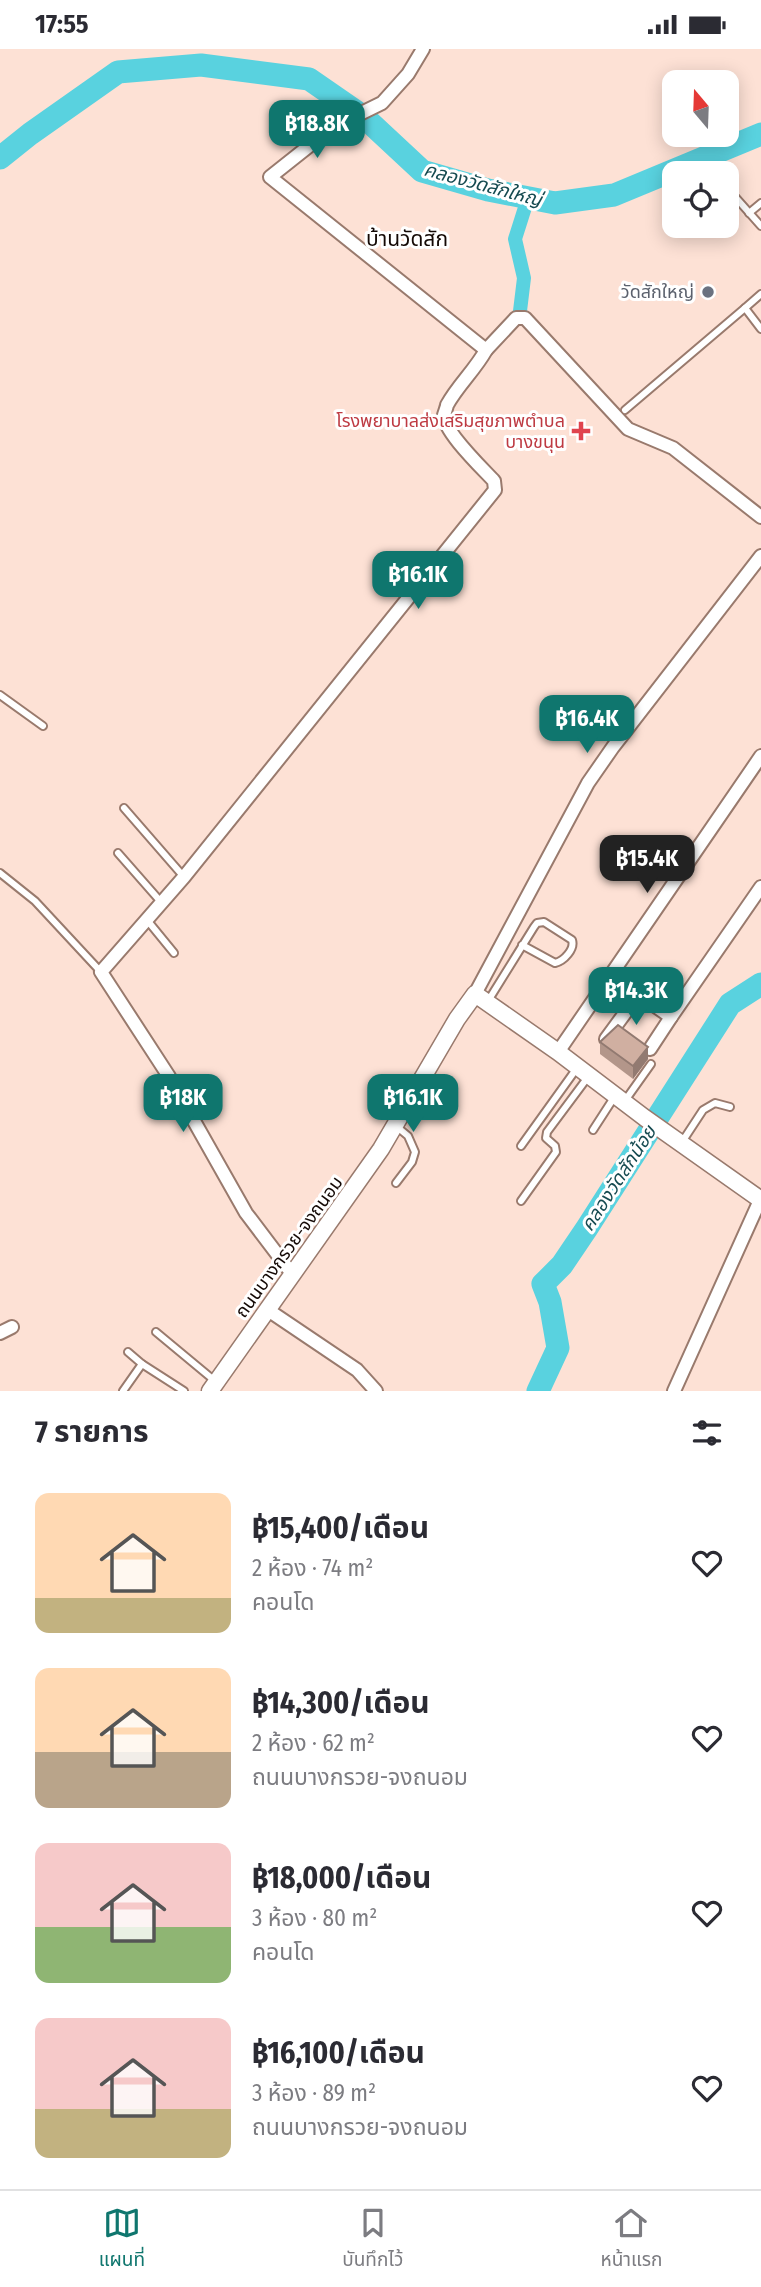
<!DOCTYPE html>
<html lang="th">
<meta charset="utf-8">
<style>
:root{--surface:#fff;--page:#f7f7f7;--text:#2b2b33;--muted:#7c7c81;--line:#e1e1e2;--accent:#0f766e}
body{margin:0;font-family:"Fira Sans Condensed","Noto Sans Thai",sans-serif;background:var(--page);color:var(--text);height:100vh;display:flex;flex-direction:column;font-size:26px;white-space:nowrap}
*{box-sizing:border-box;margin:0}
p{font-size:23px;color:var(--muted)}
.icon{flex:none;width:38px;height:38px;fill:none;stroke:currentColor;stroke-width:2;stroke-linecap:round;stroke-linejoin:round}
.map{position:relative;height:1342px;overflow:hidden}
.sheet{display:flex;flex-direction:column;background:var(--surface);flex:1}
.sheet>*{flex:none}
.needle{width:46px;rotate:341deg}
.tools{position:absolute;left:662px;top:21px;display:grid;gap:14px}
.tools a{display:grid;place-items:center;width:77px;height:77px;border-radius:14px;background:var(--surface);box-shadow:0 4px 18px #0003;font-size:35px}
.price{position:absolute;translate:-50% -60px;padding:0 16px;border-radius:14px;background:var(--accent);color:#fff;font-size:23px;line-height:46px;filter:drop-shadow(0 2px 4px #0008)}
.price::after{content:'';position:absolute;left:50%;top:42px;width:21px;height:16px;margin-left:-10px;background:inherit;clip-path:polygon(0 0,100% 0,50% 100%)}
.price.on{background:#222;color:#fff}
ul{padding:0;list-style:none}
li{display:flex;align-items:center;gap:21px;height:175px;padding:0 35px}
li span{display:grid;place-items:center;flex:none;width:196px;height:140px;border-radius:14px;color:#555}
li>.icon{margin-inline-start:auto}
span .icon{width:84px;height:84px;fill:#fffc;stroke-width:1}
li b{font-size:30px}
h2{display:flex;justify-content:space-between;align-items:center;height:84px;padding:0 35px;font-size:30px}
.status{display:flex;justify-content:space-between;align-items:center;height:49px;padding:0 35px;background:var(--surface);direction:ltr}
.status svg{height:19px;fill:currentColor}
.tabs{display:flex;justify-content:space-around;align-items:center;height:98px;border-top:2px solid var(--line);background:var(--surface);font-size:19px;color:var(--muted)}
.tabs a{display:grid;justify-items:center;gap:4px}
.tabs .on{color:var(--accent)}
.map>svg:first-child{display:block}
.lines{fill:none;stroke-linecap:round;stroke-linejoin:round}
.canal{stroke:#59d2df;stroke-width:14}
.river{stroke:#59d2df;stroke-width:23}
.lane-casing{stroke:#997a6d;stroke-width:10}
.street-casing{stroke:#997a6d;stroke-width:16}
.secondary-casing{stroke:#997a6d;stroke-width:19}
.lane{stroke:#fff;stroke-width:6}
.street{stroke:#fff;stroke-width:12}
.secondary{stroke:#fff;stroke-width:16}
.wall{fill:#b3968a}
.shaded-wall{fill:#927a71}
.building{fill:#d0afa1;stroke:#927a71;stroke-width:2}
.worship-dot{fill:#6b7280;stroke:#fff;stroke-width:2.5}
.health-dot{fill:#e0444e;stroke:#fff;stroke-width:2.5}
.labels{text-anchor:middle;stroke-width:6;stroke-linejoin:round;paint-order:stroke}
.worship-label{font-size:18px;fill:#5b616d;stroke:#fff;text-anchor:end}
.health-label{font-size:18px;fill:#be3a42;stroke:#fff;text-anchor:end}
.street-label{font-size:18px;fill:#140905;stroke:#fff}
.water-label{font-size:19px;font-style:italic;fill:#164b51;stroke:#fff}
.quarter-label{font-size:21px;fill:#140905;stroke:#fff}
</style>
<div class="status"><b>17:55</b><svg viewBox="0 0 49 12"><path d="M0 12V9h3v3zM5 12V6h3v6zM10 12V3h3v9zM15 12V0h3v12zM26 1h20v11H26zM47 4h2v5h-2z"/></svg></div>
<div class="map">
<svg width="761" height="1342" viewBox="0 0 761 1342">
<rect width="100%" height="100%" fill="#fde1d5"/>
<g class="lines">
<!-- canal -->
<path class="canal" d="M520,262L524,229L515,190L528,149"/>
<!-- river -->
<g class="river">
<path d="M0,109L30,85L118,23L201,16L309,30L364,68L422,122L488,141L555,154L614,146L761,85"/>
<path d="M538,1342L558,1299L550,1253L543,1235L562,1216L587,1179L730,955L761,935"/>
</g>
<defs>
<g id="lane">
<path d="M729,141L761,177"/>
<path d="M749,164L761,154"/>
<path d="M761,245L745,259L761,280"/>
<path d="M625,361L745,259"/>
<path d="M0,646L43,677"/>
<path d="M124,759L184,828"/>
<path d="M118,804L161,853"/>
<path d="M0,824L35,852L101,923"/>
<path d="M147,871L174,904"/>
<path d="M488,952L534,878L537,874L544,873L572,891C575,900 564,912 555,914L522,896"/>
<path d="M624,1053L651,1015"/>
<path d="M593,1081L615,1047"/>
<path d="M682,1093L703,1061L715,1054L730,1058"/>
<path d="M521,1097L577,1019"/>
<path d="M396,1134L412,1113L415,1103L408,1087L396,1077"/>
<path d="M521,1152L556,1103L555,1097L546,1089L547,1083L588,1028"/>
<path d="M156,1283L215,1332"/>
<path d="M142,1315L184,1342"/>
<path d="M123,1342L142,1315L128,1303"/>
</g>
<g id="street">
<path d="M423,0L408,25L382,54L333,78L270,128L486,301L516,269H525L628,380L673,399L761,468"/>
<path d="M612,927L671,968L761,838"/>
<path d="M475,945L588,734L613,698L761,507"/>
<path d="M606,990L639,945"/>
<path d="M650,1000L671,968"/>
<path d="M558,1003L761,707"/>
<path d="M293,1226L246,1164L168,1026L101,923L184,828L495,441L494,432C483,420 443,382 444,366C444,366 447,357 447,356C458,336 475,321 486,301"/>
<path d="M268,1261L357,1321L376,1342"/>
<path d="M0,1284L12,1278"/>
<path d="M674,1342L761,1149"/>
</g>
<path id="secondary" d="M210,1342L381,1100L457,970L475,945L558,1003L645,1069L761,1151"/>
</defs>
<!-- lane casing -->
<use href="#lane" class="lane-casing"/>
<!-- street casing -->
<use href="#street" class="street-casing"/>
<!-- secondary casing -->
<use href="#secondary" class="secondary-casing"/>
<!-- lane -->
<use href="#lane" class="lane"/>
<!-- street -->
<use href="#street" class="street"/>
<!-- secondary -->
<use href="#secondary" class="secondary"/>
</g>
<!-- wall -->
<path class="wall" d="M600,993L648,1010L633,1030L600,1005Z"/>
<!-- shaded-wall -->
<path class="shaded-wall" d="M648,998V1010L633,1030V1017Z"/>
<!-- building -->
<path class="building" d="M618,976L648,998L633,1017L600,993Z"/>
<!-- markers -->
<circle class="worship-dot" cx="708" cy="243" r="7"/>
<path class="health-dot" d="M577.5 371.5h7v7h7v7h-7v7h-7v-7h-7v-7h7z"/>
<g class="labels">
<!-- worship labels -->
<g class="worship-label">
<text x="694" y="249">วัดสักใหญ่</text>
</g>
<!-- health labels -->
<g class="health-label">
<text x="565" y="378">โรงพยาบาลส่งเสริมสุขภาพตำบล<tspan x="565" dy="21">บางขนุน</tspan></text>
</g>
<!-- street labels -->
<g class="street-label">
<text transform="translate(289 1198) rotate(-54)" y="6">ถนนบางกรวย-จงถนอม</text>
</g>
<!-- water labels -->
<g class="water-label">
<text transform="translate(483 135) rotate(15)" y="7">คลองวัดสักใหญ่</text>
<text transform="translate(618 1129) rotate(-57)" y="7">คลองวัดสักน้อย</text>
</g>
<!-- quarter labels -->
<g class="quarter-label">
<text x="407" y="197">บ้านวัดสัก</text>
</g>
</g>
</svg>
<div class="tools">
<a><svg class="needle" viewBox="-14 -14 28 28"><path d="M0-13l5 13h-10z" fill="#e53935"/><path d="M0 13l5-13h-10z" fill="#7c7c81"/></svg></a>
<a><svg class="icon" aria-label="locate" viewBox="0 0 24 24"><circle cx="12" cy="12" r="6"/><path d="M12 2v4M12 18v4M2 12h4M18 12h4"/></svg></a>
</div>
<b class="price" style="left:317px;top:111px">฿18.8K</b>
<b class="price" style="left:418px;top:562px">฿16.1K</b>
<b class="price" style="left:587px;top:706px">฿16.4K</b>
<b class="price on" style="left:647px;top:846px">฿15.4K</b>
<b class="price" style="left:636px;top:978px">฿14.3K</b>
<b class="price" style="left:183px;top:1085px">฿18K</b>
<b class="price" style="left:413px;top:1085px">฿16.1K</b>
</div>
<section class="sheet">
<h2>7 รายการ<svg class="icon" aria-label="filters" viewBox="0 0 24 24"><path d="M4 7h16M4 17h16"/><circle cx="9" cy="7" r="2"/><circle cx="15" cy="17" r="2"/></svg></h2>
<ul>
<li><span style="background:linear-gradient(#ffd9b3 75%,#c2b280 0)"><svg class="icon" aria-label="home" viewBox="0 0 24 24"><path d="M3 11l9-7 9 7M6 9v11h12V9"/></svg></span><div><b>฿15,400/เดือน</b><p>2 ห้อง · 74 m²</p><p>คอนโด</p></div><svg class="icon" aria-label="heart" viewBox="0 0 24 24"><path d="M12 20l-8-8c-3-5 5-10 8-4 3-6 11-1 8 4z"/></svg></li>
<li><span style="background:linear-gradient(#ffd9b3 60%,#b9a48a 0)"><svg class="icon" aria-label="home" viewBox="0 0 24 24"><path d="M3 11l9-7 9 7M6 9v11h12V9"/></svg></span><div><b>฿14,300/เดือน</b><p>2 ห้อง · 62 m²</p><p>ถนนบางกรวย-จงถนอม</p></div><svg class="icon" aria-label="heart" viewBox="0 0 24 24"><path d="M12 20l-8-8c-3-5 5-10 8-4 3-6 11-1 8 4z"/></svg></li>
<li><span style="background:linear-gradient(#f6c9c9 60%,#8fb573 0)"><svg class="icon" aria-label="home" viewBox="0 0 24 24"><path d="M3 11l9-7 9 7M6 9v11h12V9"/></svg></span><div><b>฿18,000/เดือน</b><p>3 ห้อง · 80 m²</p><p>คอนโด</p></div><svg class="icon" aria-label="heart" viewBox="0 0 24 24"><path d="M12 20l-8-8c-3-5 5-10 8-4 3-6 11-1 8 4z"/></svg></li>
<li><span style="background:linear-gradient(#f6c9c9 65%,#c2b280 0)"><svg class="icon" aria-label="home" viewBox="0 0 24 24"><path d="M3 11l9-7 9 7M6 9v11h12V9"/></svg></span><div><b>฿16,100/เดือน</b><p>3 ห้อง · 89 m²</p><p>ถนนบางกรวย-จงถนอม</p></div><svg class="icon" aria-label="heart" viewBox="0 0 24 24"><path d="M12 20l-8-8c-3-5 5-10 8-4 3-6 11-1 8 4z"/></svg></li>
</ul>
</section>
<nav class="tabs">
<a class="on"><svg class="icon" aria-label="map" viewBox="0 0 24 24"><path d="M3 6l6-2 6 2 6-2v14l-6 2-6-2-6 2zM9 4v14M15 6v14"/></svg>แผนที่</a>
<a><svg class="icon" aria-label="saved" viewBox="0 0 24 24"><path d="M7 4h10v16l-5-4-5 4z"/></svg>บันทึกไว้</a>
<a><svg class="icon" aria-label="home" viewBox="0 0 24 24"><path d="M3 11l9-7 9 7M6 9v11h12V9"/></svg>หน้าแรก</a>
</nav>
